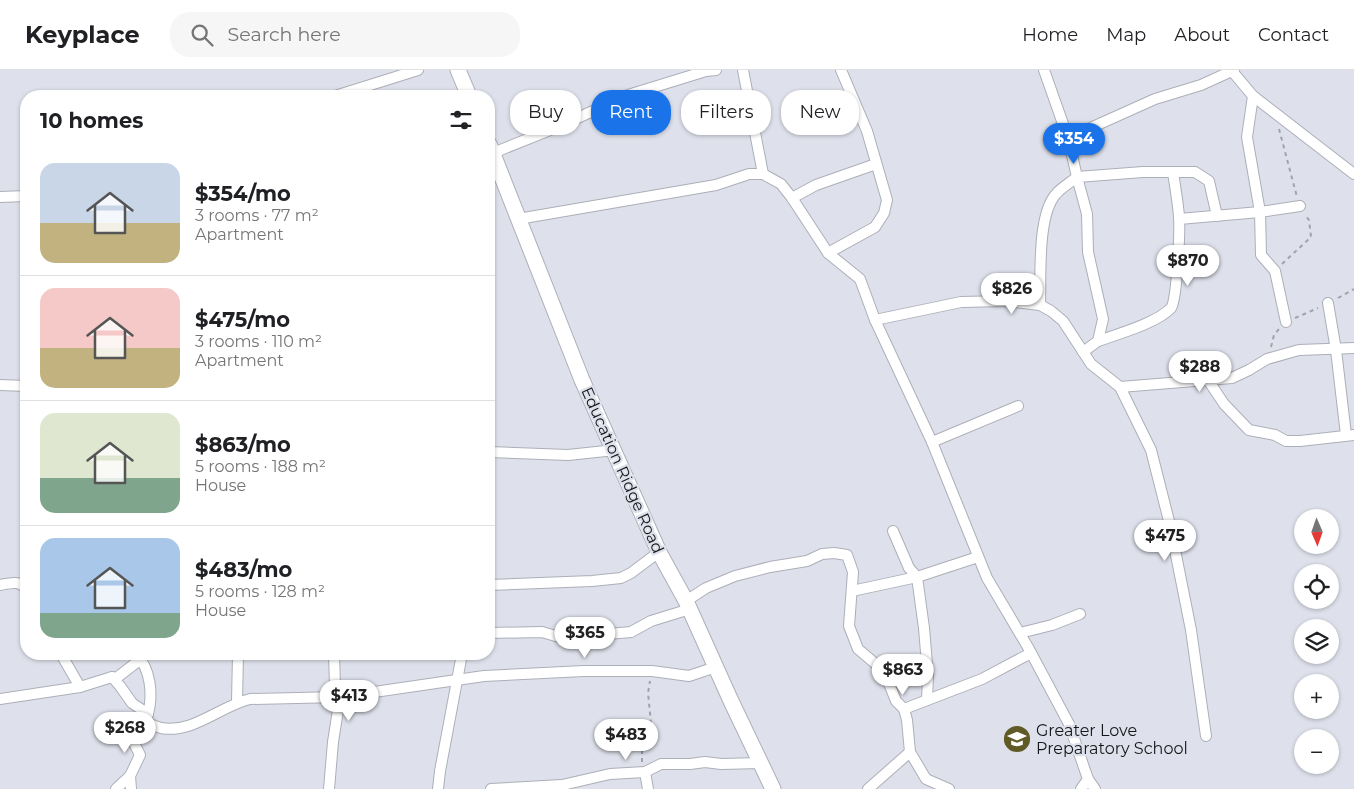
<!DOCTYPE html>
<meta charset="utf-8">
<style>
:root{--surface:#fff;--page:#f6f6f6;--text:#202124;--muted:#757577;--line:#e0e0e0;--accent:#1a73e8}
body{margin:0;font-family:Montserrat,sans-serif;background:var(--page);color:var(--text);height:100vh;display:flex;flex-direction:column;font-size:19px;white-space:nowrap}
*{box-sizing:border-box;margin:0}
p{font-size:16px;color:var(--muted)}
.icon{flex:none;width:28px;height:28px;fill:none;stroke:currentColor;stroke-width:2;stroke-linecap:round;stroke-linejoin:round}
.map{position:relative;flex:1;overflow:hidden}
.drawer{position:absolute;left:20px;top:20px;width:475px;height:570px;display:flex;flex-direction:column;background:var(--surface);border-radius:20px;box-shadow:0 1px 4px #0004}
.drawer>*{flex:none}
.hud{position:absolute;left:510px;top:20px;width:475px;height:45px;display:flex;gap:10px}
.needle{width:32px;rotate:178deg}
.tools{position:absolute;left:1294px;top:439px;display:grid;gap:10px}
.tools a{display:grid;place-items:center;width:45px;height:45px;border-radius:50%;background:var(--surface);box-shadow:0 1px 4px #0004;font-size:25px}
.price{position:absolute;translate:-50% -42px;padding:0 11px;border-radius:18px;background:#fff;color:#222;font-size:16px;line-height:32px;filter:drop-shadow(0 1px 2px #0008)}
.price::after{content:'';position:absolute;left:50%;top:30px;width:15px;height:11px;margin-left:-8px;background:inherit;clip-path:polygon(0 0,100% 0,50% 100%)}
.price.current{background:var(--accent);color:#fff}
ul{padding:0;list-style:none}
li{display:flex;align-items:center;gap:15px;height:125px;padding:0 20px}
li+li{border-top:1px solid var(--line)}
li span{display:grid;place-items:center;flex:none;width:140px;height:100px;border-radius:15px;color:#555}
li>.icon{margin-inline-start:auto}
span .icon{width:60px;height:60px;fill:#fffc;stroke-width:1}
li b{font-size:21px}
h2{display:flex;justify-content:space-between;align-items:center;height:60px;padding:0 20px;font-size:21px}
.tag{padding:0 18px;border-radius:20px;background:var(--surface);box-shadow:0 1px 4px #0004;font-size:18px;line-height:45px}
.tag.current{background:var(--accent);color:#fff}
header{display:flex;align-items:center;gap:30px;box-sizing:border-box;height:70px;padding:0 25px;background:var(--surface);border-bottom:1px solid var(--line)}
header strong{font-size:24px}
nav{display:flex;gap:28px;margin-inline-start:auto;font-size:18px}
.search{width:350px;height:45px;background:var(--page);display:flex;align-items:center;gap:12px;box-sizing:border-box;padding:0 18px;border-radius:20px;color:var(--muted);font-size:19px}
.map>svg:first-child{display:block}
.lines{fill:none;stroke-linecap:round;stroke-linejoin:round}
.minor-casing{stroke:#acafb8;stroke-width:12}
.secondary-casing{stroke:#acafb8;stroke-width:17}
.path{stroke:#a0a3ab;stroke-width:2;stroke-dasharray:4 4;stroke-linecap:butt}
.minor{stroke:#fff;stroke-width:10}
.secondary{stroke:#fff;stroke-width:15}
.labels{text-anchor:middle;stroke-width:4.5;stroke-linejoin:round;paint-order:stroke}
.street-label{font-size:16px;fill:#16171a;stroke:#dee1eb}
.poi-label{font-size:16px;fill:#16171a;stroke:#dee1eb;text-anchor:start}
</style>
<header>
<strong>Keyplace</strong>
<div class="search"><svg class="icon" aria-label="search" viewBox="0 0 24 24"><circle cx="10" cy="10" r="6"/><path d="M15 15l6 6"/></svg>Search here</div>
<nav><a>Home</a><a>Map</a><a>About</a><a>Contact</a></nav>
</header>
<div class="map">
<svg width="1354" height="719" viewBox="0 0 1354 719">
<rect width="100%" height="100%" fill="#dee1eb"/>
<g class="lines">
<defs>
<g id="minor">
<path d="M743,0L763,104"/>
<path d="M1044,0L1068,68L1155,29L1201,15L1234,0"/>
<path d="M1232,1L1253,26L1354,104"/>
<path d="M335,26L418,0"/>
<path d="M1253,26L1247,67L1260,142L1261,185L1275,201L1286,252"/>
<path d="M493,83L560,56L628,25L706,1L716,0"/>
<path d="M0,127L26,126"/>
<path d="M792,128L816,115L876,94"/>
<path d="M518,149L716,115L749,104H763L781,114L792,128L828,183L860,209L875,250L932,372L987,508L1029,579L1069,654L1088,709L1095,719"/>
<path d="M1179,149L1260,142L1300,136"/>
<path d="M828,183L875,157L884,143L887,130L867,61L841,0"/>
<path d="M1328,233L1336,280L1346,365"/>
<path d="M1040,235C1041,207 1037,145 1056,124C1061,118 1071,112 1077,107L1068,68"/>
<path d="M875,250L961,232L1005,231L1040,235L1051,241L1063,251L1091,294L1120,317L1151,380L1170,455L1191,560L1206,666"/>
<path d="M1098,271C1118,264 1157,253 1171,238C1177,230 1180,161 1179,147C1178,132 1175,117 1173,102"/>
<path d="M1083,282L1098,271L1103,249L1088,182L1087,144L1077,107L1143,102H1195L1209,111L1217,146"/>
<path d="M1208,310L1224,334L1249,360L1275,365L1286,371H1300L1354,365"/>
<path d="M0,315L26,316"/>
<path d="M1120,317L1232,308L1249,300L1267,289L1299,280L1354,278"/>
<path d="M932,372L1018,336"/>
<path d="M489,382L568,385L615,380"/>
<path d="M893,461L909,498L917,507L924,558L928,606L927,630"/>
<path d="M0,515C10,513 20,510 26,519"/>
<path d="M489,515L592,511L621,508L631,503L659,482"/>
<path d="M852,521L917,507L978,487"/>
<path d="M686,531L706,518L735,506L770,497L807,491L822,484L834,483L847,485L853,502L849,556L858,579L884,601L896,631L904,639"/>
<path d="M489,563L542,562L559,567L608,564L631,562L651,551L690,539"/>
<path d="M1020,563L1052,555L1080,544"/>
<path d="M61,584L80,617"/>
<path d="M136,584C151,599 153,625 148,644"/>
<path d="M112,607L120,616L132,633L148,644L142,651C148,653 154,656 161,658C193,664 220,636 250,629L340,627L484,606L584,601H652L689,606L716,597"/>
<path d="M0,629L80,617L112,607L115,609L141,589"/>
<path d="M237,632L238,584"/>
<path d="M645,702L648,719"/>
<path d="M116,719L130,706"/>
<path d="M131,719L130,706L140,685L135,675L142,651"/>
<path d="M329,719L333,672L340,627L335,616L334,584"/>
<path d="M438,719L440,701L462,584"/>
<path d="M491,719L562,715L610,704L645,702L661,694H690L705,692L721,694L761,693"/>
<path d="M868,719L910,682"/>
<path d="M949,719L926,709L910,682L907,650L904,639L982,609L1031,583"/>
<path d="M1081,719L1088,709"/>
</g>
<g id="secondary">
<path d="M458,0L469,26"/>
<path d="M489,74L582,310L659,482L686,531L731,631L773,719"/>
</g>
</defs>
<!-- minor casing -->
<use href="#minor" class="minor-casing"/>
<!-- secondary casing -->
<use href="#secondary" class="secondary-casing"/>
<!-- path -->
<g class="path">
<path d="M1279,59L1297,127"/>
<path d="M1282,194L1311,167L1309,150L1305,145"/>
<path d="M1338,228L1354,219"/>
<path d="M1295,248L1318,238"/>
<path d="M1271,277L1274,265L1279,259"/>
<path d="M642,692V677L651,653L648,623L650,611"/>
</g>
<!-- minor -->
<use href="#minor" class="minor"/>
<!-- secondary -->
<use href="#secondary" class="secondary"/>
</g>
<!-- icons -->
<defs>
<symbol id="school-disc" viewBox="-11 -11 22 22"><circle r="9.5" fill="#5f5a26" stroke="#dee1eb"/><path d="M0-5L7-2L0 1L-7-2ZM-4 1L0 2.5L4 1V4Q0 6-4 4Z" fill="#fff"/></symbol>
</defs>
<g fill-rule="evenodd">
<use href="#school-disc" x="1001" y="653" width="32" height="32"/>
</g>
<g class="labels">
<!-- street labels -->
<g class="street-label">
<text transform="translate(623 400) rotate(66)" y="6">Education Ridge Road</text>
</g>
<!-- poi labels -->
<g class="poi-label">
<text x="1036" y="666">Greater Love<tspan x="1036" dy="18">Preparatory School</tspan></text>
</g>
</g>
</svg>
<div class="tools">
<a><svg class="needle" viewBox="-14 -14 28 28"><path d="M0-13l5 13h-10z" fill="#e53935"/><path d="M0 13l5-13h-10z" fill="#757577"/></svg></a>
<a><svg class="icon" aria-label="locate" viewBox="0 0 24 24"><circle cx="12" cy="12" r="6"/><path d="M12 2v4M12 18v4M2 12h4M18 12h4"/></svg></a>
<a><svg class="icon" aria-label="layers" viewBox="0 0 24 24"><path d="M12 4l9 5-9 5-9-5zM3 14l9 5 9-5"/></svg></a>
<a>+</a>
<a>−</a>
</div>
<b class="price current" style="left:1074px;top:95px">$354</b>
<b class="price" style="left:1188px;top:217px">$870</b>
<b class="price" style="left:1012px;top:245px">$826</b>
<b class="price" style="left:1200px;top:323px">$288</b>
<b class="price" style="left:1165px;top:492px">$475</b>
<b class="price" style="left:585px;top:589px">$365</b>
<b class="price" style="left:903px;top:626px">$863</b>
<b class="price" style="left:349px;top:652px">$413</b>
<b class="price" style="left:125px;top:684px">$268</b>
<b class="price" style="left:626px;top:691px">$483</b>
<div class="hud">
<a class="tag">Buy</a>
<a class="tag current">Rent</a>
<a class="tag">Filters</a>
<a class="tag">New</a>
</div>
<section class="drawer">
<h2>10 homes<svg class="icon" aria-label="filters" viewBox="0 0 24 24"><path d="M4 7h16M4 17h16"/><circle cx="9" cy="7" r="2"/><circle cx="15" cy="17" r="2"/></svg></h2>
<ul>
<li><span style="background:linear-gradient(#c9d6e8 60%,#c2b280 0)"><svg class="icon" aria-label="home" viewBox="0 0 24 24"><path d="M3 11l9-7 9 7M6 9v11h12V9"/></svg></span><div><b>$354/mo</b><p>3 rooms · 77 m²</p><p>Apartment</p></div></li>
<li><span style="background:linear-gradient(#f6c9c9 60%,#c2b280 0)"><svg class="icon" aria-label="home" viewBox="0 0 24 24"><path d="M3 11l9-7 9 7M6 9v11h12V9"/></svg></span><div><b>$475/mo</b><p>3 rooms · 110 m²</p><p>Apartment</p></div></li>
<li><span style="background:linear-gradient(#dfe7d0 65%,#7fa58c 0)"><svg class="icon" aria-label="home" viewBox="0 0 24 24"><path d="M3 11l9-7 9 7M6 9v11h12V9"/></svg></span><div><b>$863/mo</b><p>5 rooms · 188 m²</p><p>House</p></div></li>
<li><span style="background:linear-gradient(#a9c7e8 75%,#7fa58c 0)"><svg class="icon" aria-label="home" viewBox="0 0 24 24"><path d="M3 11l9-7 9 7M6 9v11h12V9"/></svg></span><div><b>$483/mo</b><p>5 rooms · 128 m²</p><p>House</p></div></li>
</ul>
</section>
</div>
